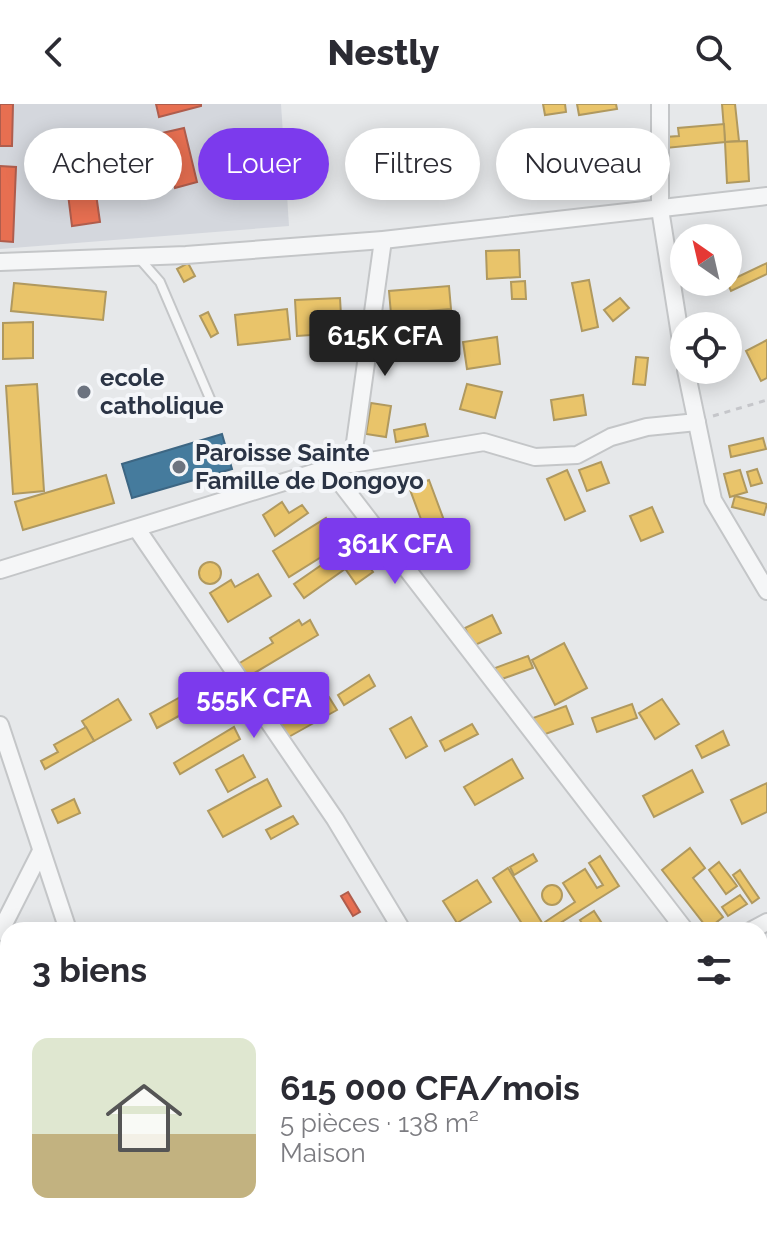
<!DOCTYPE html>
<html lang="fr">
<meta charset="utf-8">
<style>
:root{--surface:#fff;--page:#f7f7f7;--text:#2b2b33;--muted:#7c7c81;--accent:#7c3aed}
body{margin:0;font-family:Raleway,sans-serif;background:var(--page);color:var(--text);height:100vh;display:flex;flex-direction:column;font-size:30px;white-space:nowrap}
*{box-sizing:border-box;margin:0}
p{font-size:26px;color:var(--muted)}
.icon{flex:none;width:44px;height:44px;fill:none;stroke:currentColor;stroke-width:2;stroke-linecap:round;stroke-linejoin:round}
.map{position:relative;flex:1;overflow:hidden}
.sheet{position:absolute;left:0px;top:818px;width:768px;height:312px;display:flex;flex-direction:column;background:var(--surface);border-radius:24px 24px 0 0;box-shadow:0 4px 20px #0003}
.sheet>*{flex:none}
.banner{position:absolute;left:24px;top:24px;width:720px;height:72px;display:flex;gap:16px}
.needle{width:52px;rotate:326deg}
.controls{position:absolute;left:670px;top:120px;display:grid;gap:16px}
.controls a{display:grid;place-items:center;width:72px;height:72px;border-radius:50%;background:var(--surface);box-shadow:0 4px 20px #0003;font-size:40px}
.price{position:absolute;translate:-50% -68px;padding:0 18px;border-radius:8px;background:var(--accent);color:#fff;font-size:26px;line-height:52px;filter:drop-shadow(0 2px 4px #0008)}
.price::after{content:'';position:absolute;left:50%;top:48px;width:24px;height:18px;margin-left:-12px;background:inherit;clip-path:polygon(0 0,100% 0,50% 100%)}
.price.on{background:#222;color:#fff}
ul{padding:0;list-style:none}
li{display:flex;align-items:center;gap:24px;height:200px;padding:0 32px}
li span{display:grid;place-items:center;flex:none;width:224px;height:160px;border-radius:16px;color:#555}
li>.icon{margin-inline-start:auto}
span .icon{width:96px;height:96px;fill:#fffc;stroke-width:1}
li b{font-size:34px}
h2{display:flex;justify-content:space-between;align-items:center;height:96px;padding:0 32px;font-size:34px}
.tag{padding:0 28px;border-radius:36px;background:var(--surface);box-shadow:0 4px 20px #0003;font-size:28px;line-height:72px}
.tag.on{background:var(--accent);color:#fff}
header{display:flex;justify-content:space-between;align-items:center;height:104px;padding:0 32px;background:var(--surface);font-size:36px;font-weight:800}
.map>svg:first-child{display:block}
.built{fill:#d4d7dd}
.homes{fill:#e9c46a;stroke:#b0995f;stroke-width:2}
.shops{fill:#e76f51;stroke:#af5d4d;stroke-width:2}
.public{fill:#457b9d;stroke:#3d6683;stroke-width:2}
.lines{fill:none;stroke-linecap:round;stroke-linejoin:round}
.lane-casing{stroke:#c4c6c8;stroke-width:12}
.street-casing{stroke:#c4c6c8;stroke-width:20}
.path{stroke:#c5c6ca;stroke-width:3;stroke-dasharray:6 6;stroke-linecap:butt}
.lane{stroke:#f5f6f7;stroke-width:8}
.street{stroke:#f5f6f7;stroke-width:16}
.poi-dot{fill:#6c737f;stroke:#f4f6f9;stroke-width:3}
.labels{text-anchor:middle;stroke-width:8;stroke-linejoin:round;paint-order:stroke}
.poi-label{font-size:24px;font-weight:bold;fill:#2b3445;stroke:#f4f6f9;text-anchor:start}
</style>
<header><svg class="icon" aria-label="back" viewBox="0 0 24 24"><path d="M15 5l-7 7 7 7"/></svg>Nestly<svg class="icon" aria-label="search" viewBox="0 0 24 24"><circle cx="10" cy="10" r="6"/><path d="M15 15l6 6"/></svg></header>
<div class="map">
<svg width="767" height="1130" viewBox="0 0 767 1130">
<rect width="100%" height="100%" fill="#e6e8ea"/>
<!-- built -->
<path class="built" d="M0,0H281L289,122L0,145Z"/>
<!-- homes -->
<g class="homes">
<path d="M543,0H565L566,8L545,11Z"/>
<path d="M577,0H616L617,5L579,11Z"/>
<path d="M722,0H735L739,37L725,38Z"/>
<path d="M724,20L725,38L666,44L665,33L679,32L678,24Z"/>
<path d="M747,37L749,77L727,79L725,38Z"/>
<path d="M519,146L520,173L487,175L486,147Z"/>
<path d="M188,159L195,172L184,178L177,165Z"/>
<path d="M767,159V170L731,187L727,178Z"/>
<path d="M589,176L598,223L582,227L572,179Z"/>
<path d="M525,177L526,195H512L511,178Z"/>
<path d="M14,179L106,188L103,216L11,207Z"/>
<path d="M449,182L451,205L391,210L389,187Z"/>
<path d="M340,194L342,229L297,232L295,196Z"/>
<path d="M620,194L629,204L613,217L604,206Z"/>
<path d="M287,205L290,235L238,241L235,211Z"/>
<path d="M208,208L218,229L211,233L200,212Z"/>
<path d="M33,218V254L3,255V219Z"/>
<path d="M497,233L500,260L467,265L463,238Z"/>
<path d="M767,236V274L761,277L746,247Z"/>
<path d="M636,253L648,254L645,281L633,280Z"/>
<path d="M37,280L44,387L13,390L6,282Z"/>
<path d="M467,280L502,288L495,314L460,305Z"/>
<path d="M583,291L586,311L554,316L551,296Z"/>
<path d="M371,299L391,302L386,333L366,330Z"/>
<path d="M425,320L428,332L396,338L394,326Z"/>
<path d="M763,334L766,345L731,353L729,342Z"/>
<path d="M601,358L609,379L587,387L579,366Z"/>
<path d="M757,365L762,379L751,382L747,368Z"/>
<path d="M567,366L585,407L565,416L547,375Z"/>
<path d="M740,366L747,388L730,393L724,370Z"/>
<path d="M106,371L114,399L23,426L15,398Z"/>
<path d="M429,376L445,419L425,426L409,383Z"/>
<path d="M735,392L767,400L764,411L732,403Z"/>
<path d="M282,398L289,409L302,401L308,409L275,432L263,411Z"/>
<path d="M652,403L663,428L641,437L630,412Z"/>
<path d="M326,414L342,440L289,473L273,447Z"/>
<path d="M357,444L373,468L356,480L339,456Z"/>
<path d="M336,451L345,465L304,494L294,480Z"/>
<circle cx="210" cy="469" r="11"/>
<path d="M258,470L271,492L228,518L210,489L231,476L235,483Z"/>
<path d="M492,511L501,529L473,542L465,524Z"/>
<path d="M299,516L302,521L310,516L318,531L246,574L238,560L273,539L270,534Z"/>
<path d="M564,539L587,584L555,601L532,556Z"/>
<path d="M528,552L533,564L499,576L495,564Z"/>
<path d="M369,571L375,582L344,601L338,591Z"/>
<path d="M209,577L217,591L157,624L150,610Z"/>
<path d="M329,593L337,606L285,635L277,622Z"/>
<path d="M118,595L131,616L94,637L82,617Z"/>
<path d="M662,595L679,620L655,635L639,609Z"/>
<path d="M632,600L637,614L597,628L592,614Z"/>
<path d="M566,602L573,620L540,632L533,614Z"/>
<path d="M411,613L427,642L406,654L390,625Z"/>
<path d="M472,620L478,630L445,647L440,637Z"/>
<path d="M86,623L94,637L45,665L41,657L58,648L54,641Z"/>
<path d="M234,623L240,635L180,670L174,659Z"/>
<path d="M723,627L729,641L702,654L696,642Z"/>
<path d="M243,651L255,673L228,688L216,666Z"/>
<path d="M512,655L523,674L475,701L464,683Z"/>
<path d="M692,666L703,688L654,713L643,692Z"/>
<path d="M267,675L281,702L223,733L208,707Z"/>
<path d="M767,679V708L742,720L731,696Z"/>
<path d="M74,695L80,709L58,719L52,706Z"/>
<path d="M293,712L298,720L271,735L266,726Z"/>
<path d="M690,744L705,764L693,774L723,813L708,825L662,766Z"/>
<path d="M533,750L537,757L514,771L510,763Z"/>
<path d="M600,752L619,782L549,826L545,818L575,798L563,779L585,765L597,784L603,781L589,759Z"/>
<path d="M719,758L737,782L726,790L709,766Z"/>
<path d="M508,764L546,825L545,826H526L493,774Z"/>
<path d="M740,766L759,794L752,799L733,771Z"/>
<path d="M477,776L491,798L457,819L443,797Z"/>
<circle cx="552" cy="791" r="10"/>
<path d="M740,791L747,800L728,812L722,803Z"/>
<path d="M594,807L603,821L586,826L580,816Z"/>
<path d="M767,882V905L760,909V886Z"/>
<path d="M767,939V967L760,971V943Z"/>
<path d="M8,1047V1073L0,1075V1049Z"/>
<path d="M19,1122H50L40,1130H26Z"/>
<path d="M130,1122H164L140,1130H132Z"/>
</g>
<!-- shops -->
<g class="shops">
<path d="M0,0H13L12,42H0Z"/>
<path d="M156,0H201V2L159,13Z"/>
<path d="M184,24L197,78L175,84L162,29Z"/>
<path d="M0,62L16,63L13,138L0,137Z"/>
<path d="M92,62L100,118L72,122L65,66Z"/>
<path d="M348,788L360,808L353,812L341,792Z"/>
</g>
<!-- public -->
<path class="public" d="M222,330L232,365L132,394L122,360Z"/>
<g class="lines">
<defs>
<path id="lane" d="M139,154L160,178L211,297"/>
<g id="street">
<path d="M660,0V105L684,256"/>
<path d="M0,158L186,151L383,136L767,92"/>
<path d="M686,266L713,396L767,487"/>
<path d="M352,360L484,338L535,353L577,351L611,333L647,323L697,318"/>
<path d="M343,361L352,360L383,136"/>
<path d="M137,425L335,715L402,826"/>
<path d="M0,466L329,364L685,826"/>
<path d="M0,621L68,826"/>
<path d="M752,826L767,818"/>
<path d="M0,828L41,747"/>
<path d="M0,1007L8,1005"/>
<path d="M760,1058L767,1054"/>
<path d="M220,1122L227,1130"/>
<path d="M571,1122L576,1130"/>
<path d="M628,1130L643,1122"/>
</g>
</defs>
<!-- lane casing -->
<use href="#lane" class="lane-casing"/>
<!-- street casing -->
<use href="#street" class="street-casing"/>
<!-- path -->
<path class="path" d="M713,312L767,296"/>
<!-- lane -->
<use href="#lane" class="lane"/>
<!-- street -->
<use href="#street" class="street"/>
</g>
<!-- markers -->
<g class="poi-dot">
<circle cx="84" cy="288" r="8"/>
<circle cx="179" cy="363" r="8"/>
</g>
<g class="labels">
<!-- poi labels -->
<g class="poi-label">
<text x="100" y="282">ecole<tspan x="100" dy="28">catholique</tspan></text>
<text x="195" y="357">Paroisse Sainte<tspan x="195" dy="28">Famille de Dongoyo</tspan></text>
</g>
</g>
</svg>
<div class="controls">
<a><svg class="needle" viewBox="-14 -14 28 28"><path d="M0-13l5 13h-10z" fill="#e53935"/><path d="M0 13l5-13h-10z" fill="#7c7c81"/></svg></a>
<a><svg class="icon" aria-label="locate" viewBox="0 0 24 24"><circle cx="12" cy="12" r="6"/><path d="M12 2v4M12 18v4M2 12h4M18 12h4"/></svg></a>
</div>
<b class="price on" style="left:385px;top:274px">615K CFA</b>
<b class="price" style="left:395px;top:482px">361K CFA</b>
<b class="price" style="left:254px;top:636px">555K CFA</b>
<div class="banner">
<a class="tag">Acheter</a>
<a class="tag on">Louer</a>
<a class="tag">Filtres</a>
<a class="tag">Nouveau</a>
</div>
<section class="sheet">
<h2>3 biens<svg class="icon" aria-label="filters" viewBox="0 0 24 24"><path d="M4 7h16M4 17h16"/><circle cx="9" cy="7" r="2"/><circle cx="15" cy="17" r="2"/></svg></h2>
<ul>
<li><span style="background:linear-gradient(#dfe7d0 60%,#c2b280 0)"><svg class="icon" aria-label="home" viewBox="0 0 24 24"><path d="M3 11l9-7 9 7M6 9v11h12V9"/></svg></span><div><b>615 000 CFA/mois</b><p>5 pièces · 138 m²</p><p>Maison</p></div></li>
</ul>
</section>
</div>
